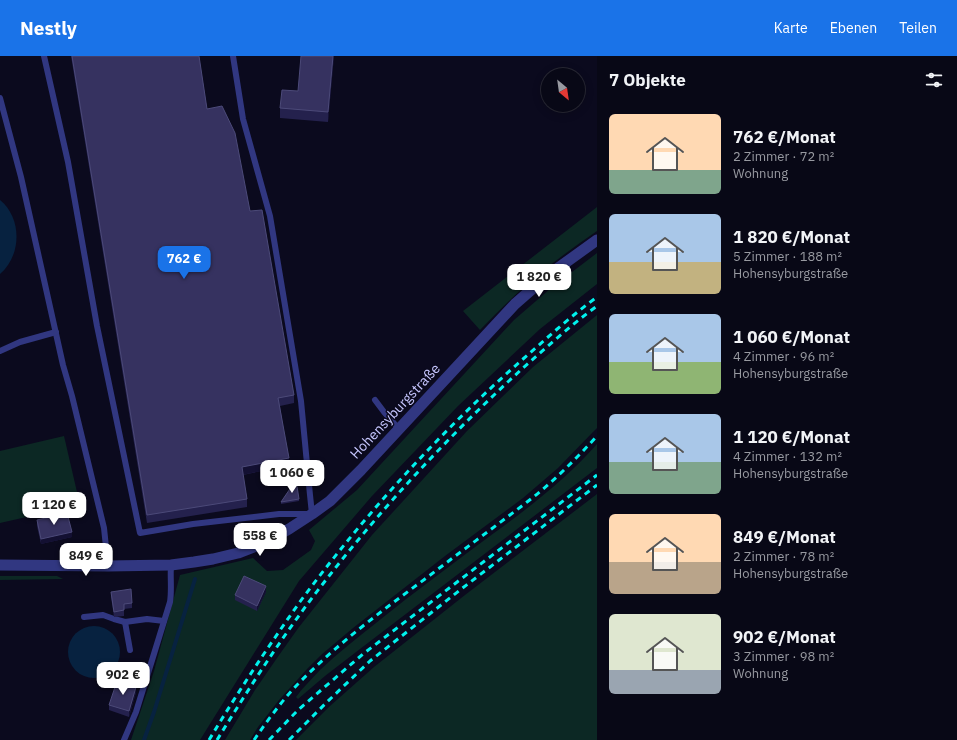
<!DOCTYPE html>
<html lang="de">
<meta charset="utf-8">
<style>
:root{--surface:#080816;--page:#161623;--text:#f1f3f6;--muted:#989aa1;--line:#292935;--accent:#1a73e8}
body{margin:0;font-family:"IBM Plex Sans",sans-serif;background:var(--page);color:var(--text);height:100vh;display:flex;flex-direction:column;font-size:15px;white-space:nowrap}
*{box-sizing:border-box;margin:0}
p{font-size:13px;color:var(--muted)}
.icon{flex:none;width:22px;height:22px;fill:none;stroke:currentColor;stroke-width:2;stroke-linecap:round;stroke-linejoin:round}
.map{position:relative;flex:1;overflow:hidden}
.details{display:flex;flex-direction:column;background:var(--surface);width:360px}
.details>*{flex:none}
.needle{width:26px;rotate:151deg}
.buttons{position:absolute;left:541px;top:12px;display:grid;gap:8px}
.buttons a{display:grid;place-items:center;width:44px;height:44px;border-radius:50%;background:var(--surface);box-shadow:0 2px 10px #0003,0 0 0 1px var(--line);font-size:20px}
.price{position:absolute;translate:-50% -34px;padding:0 9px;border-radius:8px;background:#fff;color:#222;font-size:13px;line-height:26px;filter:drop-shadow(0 1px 2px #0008)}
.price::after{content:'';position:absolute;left:50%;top:24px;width:12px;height:9px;margin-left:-6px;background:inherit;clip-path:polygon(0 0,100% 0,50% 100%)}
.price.current{background:var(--accent);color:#fff}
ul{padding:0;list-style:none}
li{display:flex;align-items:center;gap:12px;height:100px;padding:0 12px}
li span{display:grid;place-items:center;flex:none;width:112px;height:80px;border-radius:6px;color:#555}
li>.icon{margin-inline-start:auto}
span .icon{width:48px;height:48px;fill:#fffc;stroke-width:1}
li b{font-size:17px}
h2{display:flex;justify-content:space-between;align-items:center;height:48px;padding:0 12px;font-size:17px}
header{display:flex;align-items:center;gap:24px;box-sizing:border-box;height:56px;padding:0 20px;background:var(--accent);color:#fff}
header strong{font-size:19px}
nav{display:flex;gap:22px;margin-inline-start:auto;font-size:14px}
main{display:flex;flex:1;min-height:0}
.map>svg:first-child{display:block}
.green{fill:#0c2824}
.water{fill:#072240}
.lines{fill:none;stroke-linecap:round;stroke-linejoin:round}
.stream{stroke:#072240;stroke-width:4}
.service{stroke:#313781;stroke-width:6}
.minor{stroke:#313781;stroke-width:11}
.rail{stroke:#00f2ee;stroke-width:3;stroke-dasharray:6 5;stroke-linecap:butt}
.wall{fill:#24214d}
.shaded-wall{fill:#131032}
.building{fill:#363260;stroke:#4c4a79}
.labels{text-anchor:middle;stroke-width:3;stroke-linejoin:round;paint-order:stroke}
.street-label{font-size:14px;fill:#c7c7ff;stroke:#0b0a1e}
</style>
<header>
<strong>Nestly</strong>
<nav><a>Karte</a><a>Ebenen</a><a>Teilen</a></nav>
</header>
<main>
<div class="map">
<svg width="597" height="684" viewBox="0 0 597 684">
<rect width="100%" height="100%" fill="#0b0a1e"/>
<!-- green -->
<g class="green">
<path d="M597,151V175C577,189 557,203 538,219C517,236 499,255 480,274L463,255Z"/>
<path d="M597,197V228L540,273L458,350L372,440L299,525L200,684H131L154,615L180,519L253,502L267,515L283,514L311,494L315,485L309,474L357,434L514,264L551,232Z"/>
<path d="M597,259V372L593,376L558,412L523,442L445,500L353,572L321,599L308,612L279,644L258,671L250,684H225L255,634L277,602L299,571L372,479L467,375L533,311Z"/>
<path d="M64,380L80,449L0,467V395Z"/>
<path d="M597,388V412L360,593L325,620L298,643L296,641C303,631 312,623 320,614C338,597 357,582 376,567C414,536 454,507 494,477C531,450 566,423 597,388Z"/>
<path d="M597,438V684H296L330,650L374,611L465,539Z"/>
<path d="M0,520H57L63,523L0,524Z"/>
</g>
<!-- water -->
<g class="water">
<path d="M0,144C22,162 22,199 0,218Z"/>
<circle cx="94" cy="596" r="26"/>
</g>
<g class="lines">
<!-- stream -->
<path class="stream" d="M144,684L154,656L195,523"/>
<!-- service -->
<g class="service">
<path d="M44,0L68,106L97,270L140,477L193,468L279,458H312L310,439L301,345L270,160L243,63L233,0"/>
<path d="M0,42L21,121L63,309L72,340L104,472L108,510"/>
<path d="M0,295L20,286L56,276"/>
<path d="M375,344L384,356L399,373"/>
<path d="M84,561L103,559L114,563L125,566L147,563L164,565"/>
<path d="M125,566L130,594"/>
<path d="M124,684L136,656L170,546C172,534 170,521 171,509"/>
</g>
<!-- minor -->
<path class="minor" d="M0,509L108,510L171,509L194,506L213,503L238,497L264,487L289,473L312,458L330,445L361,414L515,248L547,220L597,184"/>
<!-- rail -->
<g class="rail">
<path d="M209,684C238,636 269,589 302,543C367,456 441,375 523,303C547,282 571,260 597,241"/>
<path d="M217,684C246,637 276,590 309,546C373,461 445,383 523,312C547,291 571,269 597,250"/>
<path d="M254,684C267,665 281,646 297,629C336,589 380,556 425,523C459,497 493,472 527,446C552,427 575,404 597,380"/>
<path d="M269,684L298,654L363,598L597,419"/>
<path d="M289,684L327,646L370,605L460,534L597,429"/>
</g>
</g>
<!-- wall -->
<g class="wall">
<path d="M71,0H199L207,53L250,155L294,339V347L280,350L289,409L243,419L247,443V451L147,467Z"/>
<path d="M334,0L328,66L280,62V52L298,35Z"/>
<path d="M299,443V445L281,448V446Z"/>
<path d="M37,464L72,481L41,488L37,470Z"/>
<path d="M111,536L132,547V552L124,553V560L114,561L111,541Z"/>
<path d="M266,536L257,555L235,544V539Z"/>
<path d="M136,636L129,661L109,654V649Z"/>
</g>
<!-- shaded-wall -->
<g class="shaded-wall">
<path d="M333,0H334L328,66V56Z"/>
<path d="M289,402V409L242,419V411Z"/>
<path d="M72,476V481L41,488V483Z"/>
<path d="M266,530V536L257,555V550Z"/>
<path d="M136,631V636L129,661V655Z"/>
</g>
<!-- building -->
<g class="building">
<path d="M72,0H199L207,53L222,50L235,77L250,155L262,154L294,339L278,342L289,402L242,411L247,443L147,459Z"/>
<path d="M301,0H333L328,56L280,52L282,34L298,35Z"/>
<path d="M296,424L299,443L281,446Z"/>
<path d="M67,457L72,476L41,483L37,464Z"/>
<path d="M244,520L266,530L257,550L235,539Z"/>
<path d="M131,533L132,547L124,548V554L114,556L111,536Z"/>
<path d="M117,625L136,631L129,655L109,649Z"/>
</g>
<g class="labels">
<!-- street labels -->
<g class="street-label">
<text transform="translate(395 355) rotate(-47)" y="5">Hohensyburgstraße</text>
</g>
</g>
</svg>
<div class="buttons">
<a><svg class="needle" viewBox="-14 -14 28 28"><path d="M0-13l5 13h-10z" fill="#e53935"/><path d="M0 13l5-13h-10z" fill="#989aa1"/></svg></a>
</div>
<b class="price current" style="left:184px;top:224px">762 €</b>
<b class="price" style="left:539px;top:242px">1 820 €</b>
<b class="price" style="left:292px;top:438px">1 060 €</b>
<b class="price" style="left:54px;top:470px">1 120 €</b>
<b class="price" style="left:260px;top:501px">558 €</b>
<b class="price" style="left:86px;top:521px">849 €</b>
<b class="price" style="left:123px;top:640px">902 €</b>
</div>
<section class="details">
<h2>7 Objekte<svg class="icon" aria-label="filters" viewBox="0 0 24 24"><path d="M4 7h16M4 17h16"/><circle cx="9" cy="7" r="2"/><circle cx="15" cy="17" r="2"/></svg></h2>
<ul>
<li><span style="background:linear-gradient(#ffd9b3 70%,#7fa58c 0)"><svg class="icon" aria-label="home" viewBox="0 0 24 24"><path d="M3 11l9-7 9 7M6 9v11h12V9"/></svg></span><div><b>762 €/Monat</b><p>2 Zimmer · 72 m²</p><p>Wohnung</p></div></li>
<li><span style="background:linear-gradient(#a9c7e8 60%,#c2b280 0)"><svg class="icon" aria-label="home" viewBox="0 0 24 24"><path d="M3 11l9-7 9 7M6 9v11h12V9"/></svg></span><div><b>1 820 €/Monat</b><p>5 Zimmer · 188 m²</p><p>Hohensyburgstraße</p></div></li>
<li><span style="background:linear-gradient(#a9c7e8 60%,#8fb573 0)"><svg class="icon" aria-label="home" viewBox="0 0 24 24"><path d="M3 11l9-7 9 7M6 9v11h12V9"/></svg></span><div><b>1 060 €/Monat</b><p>4 Zimmer · 96 m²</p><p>Hohensyburgstraße</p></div></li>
<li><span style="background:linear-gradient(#a9c7e8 60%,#7fa58c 0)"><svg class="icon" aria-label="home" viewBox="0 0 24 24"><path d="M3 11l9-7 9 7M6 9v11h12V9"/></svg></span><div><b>1 120 €/Monat</b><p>4 Zimmer · 132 m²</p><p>Hohensyburgstraße</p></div></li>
<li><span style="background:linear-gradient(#ffd9b3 60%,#b9a48a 0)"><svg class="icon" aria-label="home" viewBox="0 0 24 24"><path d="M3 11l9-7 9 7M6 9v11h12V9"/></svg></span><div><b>849 €/Monat</b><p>2 Zimmer · 78 m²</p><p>Hohensyburgstraße</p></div></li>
<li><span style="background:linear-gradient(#dfe7d0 70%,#9aa5b1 0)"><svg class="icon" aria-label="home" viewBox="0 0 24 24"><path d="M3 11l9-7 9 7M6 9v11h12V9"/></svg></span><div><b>902 €/Monat</b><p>3 Zimmer · 98 m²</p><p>Wohnung</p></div></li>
</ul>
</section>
</main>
